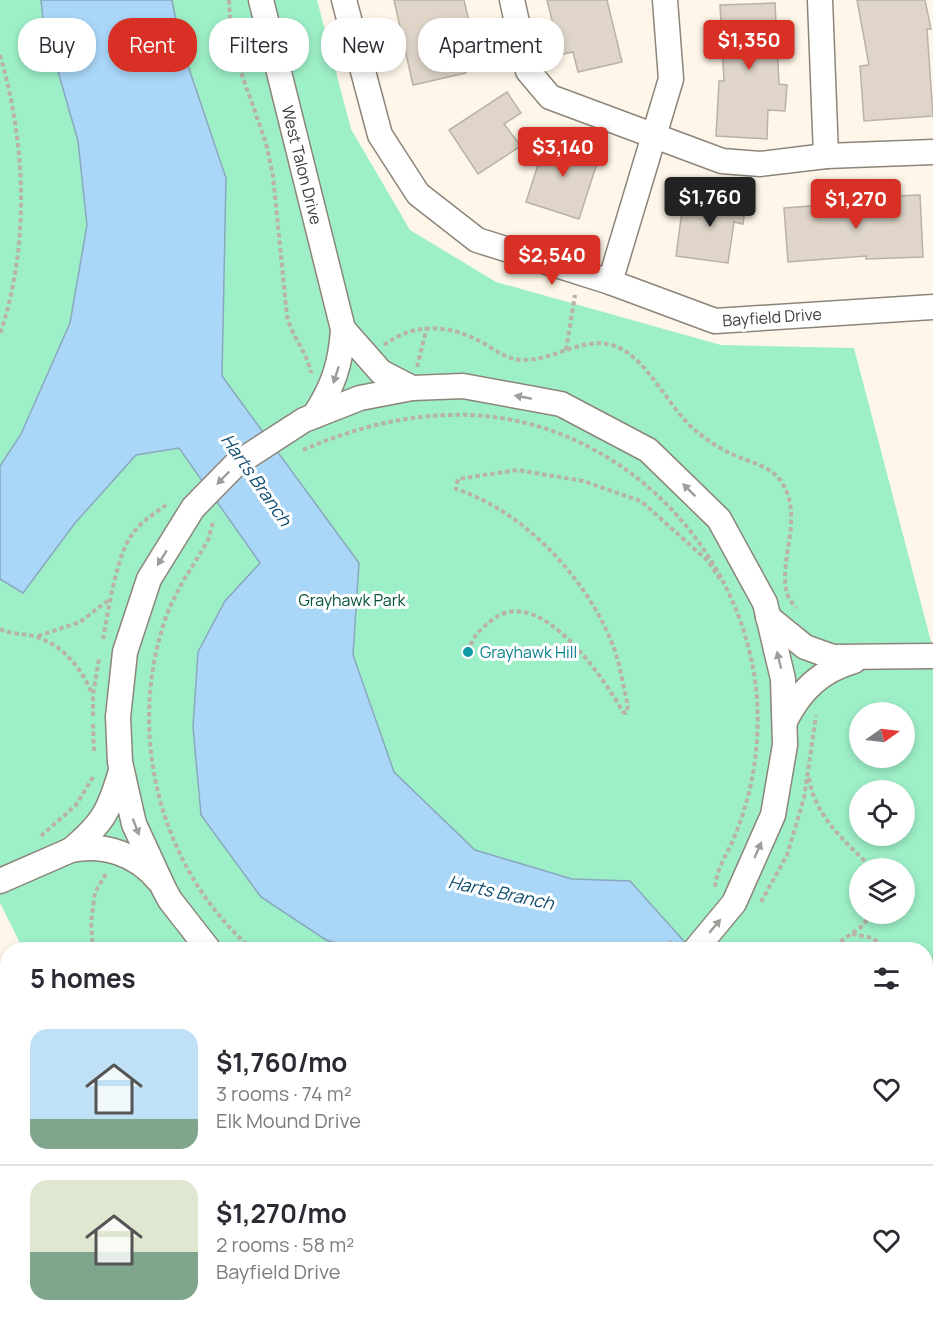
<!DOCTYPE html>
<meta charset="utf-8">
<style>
:root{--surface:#fff;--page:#f7f7f7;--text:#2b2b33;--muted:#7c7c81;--line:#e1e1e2;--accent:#d93025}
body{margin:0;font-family:Manrope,sans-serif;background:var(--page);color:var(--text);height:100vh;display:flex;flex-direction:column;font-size:22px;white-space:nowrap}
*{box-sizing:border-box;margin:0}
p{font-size:20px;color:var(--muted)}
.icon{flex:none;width:33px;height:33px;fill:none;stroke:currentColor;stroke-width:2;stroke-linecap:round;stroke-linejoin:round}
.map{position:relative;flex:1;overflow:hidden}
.drawer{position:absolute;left:0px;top:942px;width:933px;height:384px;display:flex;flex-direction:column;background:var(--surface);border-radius:24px 24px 0 0;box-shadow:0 3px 9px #0003}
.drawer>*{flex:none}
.guide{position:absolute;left:18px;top:18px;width:600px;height:54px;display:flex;gap:12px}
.needle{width:39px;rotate:76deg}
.buttons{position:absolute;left:849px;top:702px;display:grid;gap:12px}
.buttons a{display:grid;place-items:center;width:66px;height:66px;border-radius:50%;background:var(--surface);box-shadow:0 3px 9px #0003;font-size:30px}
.price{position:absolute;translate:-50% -51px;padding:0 14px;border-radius:6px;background:var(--accent);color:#fff;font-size:20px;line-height:39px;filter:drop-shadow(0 2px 3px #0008)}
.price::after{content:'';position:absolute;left:50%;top:36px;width:18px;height:14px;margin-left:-9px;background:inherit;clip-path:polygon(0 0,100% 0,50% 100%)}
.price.current{background:#222;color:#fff}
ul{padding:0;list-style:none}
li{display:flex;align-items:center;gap:18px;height:150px;padding:0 30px}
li+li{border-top:2px solid var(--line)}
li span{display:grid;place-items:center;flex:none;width:168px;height:120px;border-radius:18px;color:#555}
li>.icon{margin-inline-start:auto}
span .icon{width:72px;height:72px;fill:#fffc;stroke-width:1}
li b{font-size:26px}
h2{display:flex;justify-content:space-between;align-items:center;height:72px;padding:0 30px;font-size:26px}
.chip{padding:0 21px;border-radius:24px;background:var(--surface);box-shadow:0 3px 9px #0003;font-size:21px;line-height:54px}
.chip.current{background:var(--accent);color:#fff}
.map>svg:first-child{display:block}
.green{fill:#9defc7;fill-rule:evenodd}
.water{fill:#aad7f8;stroke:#8aa8be;stroke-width:1.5}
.building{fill:#dfd5c9;stroke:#bbb1a5;stroke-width:1.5}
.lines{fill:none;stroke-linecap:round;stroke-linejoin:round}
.minor-casing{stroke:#8c8579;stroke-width:27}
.path{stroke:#b8b2a7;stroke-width:4;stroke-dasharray:4.5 3;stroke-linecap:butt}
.minor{stroke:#fff;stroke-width:24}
.oneway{fill:#9e9d9a}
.culture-dot{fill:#0f9aa8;stroke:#fff;stroke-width:2}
.labels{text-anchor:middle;stroke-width:6;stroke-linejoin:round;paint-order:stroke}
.street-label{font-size:16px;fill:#3e3b36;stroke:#fff}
.park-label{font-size:16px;fill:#035136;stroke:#fff}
.culture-label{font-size:16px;fill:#0d838f;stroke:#fff;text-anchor:start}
.water-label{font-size:18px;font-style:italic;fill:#114e71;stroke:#fff}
</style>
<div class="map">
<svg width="933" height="1326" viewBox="0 0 933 1326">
<rect width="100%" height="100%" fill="#fef6e8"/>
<!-- green -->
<g class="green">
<path d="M0,0H317L351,129L410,230L496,282L721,345L854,348L933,649V991L926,994V950L23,949L0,903ZM860,712H904V758H860ZM860,790H904V836H860ZM860,868H904V914H860Z"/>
<path d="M920,1318L922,1326H564L556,1319Z"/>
</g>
<!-- water -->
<g class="water">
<path d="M41,0H172L180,42L226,178L222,376L359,563L353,655L394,772L475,850L572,879L630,881L691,949H357L326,940L261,897L201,815L193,727L198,652L225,601L260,563L179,448L136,455L75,523L23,593L0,579V466L21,434L70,323L87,225L78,141L43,19Z"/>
<path d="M849,1319L850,1326H684L682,1319Z"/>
</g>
<!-- building -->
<g class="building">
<path d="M394,0H464L470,26L486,22L490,39L460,46L466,73L413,85Z"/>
<path d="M547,0H607L622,62L578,72L573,52L554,56L549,34L555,32Z"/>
<path d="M857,0H925L931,29H927L933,116L864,121L860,66L869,65Z"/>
<path d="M775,3L779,84L787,85L785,111L768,110L767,139L716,136L719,81H724L720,5Z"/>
<path d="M507,92L521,113L504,124L521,146L478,174L449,130Z"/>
<path d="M547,137L600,154L579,219L526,202Z"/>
<path d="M715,191L747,196L743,224L734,222L728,263L676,256L683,203L713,207Z"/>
<path d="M920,195L923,257L866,259V256L788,262L784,208L864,202L863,197Z"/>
</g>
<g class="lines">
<defs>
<g id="minor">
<path d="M261,0L343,329C341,364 333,387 314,416"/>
<path d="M344,0L380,135L418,194L477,240L610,282L715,321L933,307"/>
<path d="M512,0L528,71L550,97L722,161L760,164L826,156L933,152"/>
<path d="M820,0L826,156"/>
<path d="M610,282L671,79L665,0"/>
<path d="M343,329L381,372L412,388"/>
<path d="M768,617L805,647L833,657L933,656"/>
<path d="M785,721C801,690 820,671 854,661"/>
<path d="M71,850C104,822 109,811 121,771"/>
<path d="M0,881L71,850C103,843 137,854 158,880"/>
<path d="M209,950L170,900L164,889L134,824L120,762L118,717L125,652L149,579L193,508L236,464L304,420L360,398L412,388L463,386L561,404L648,450L719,519L765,603L783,679L785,745L773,815L734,903L695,950"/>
<path d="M926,1011L933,1008"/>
<path d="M0,1133L8,1146"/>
<path d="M926,1164H933"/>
<path d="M0,1266L8,1261"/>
<path d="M926,1281L933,1312"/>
<path d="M83,1318L87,1326"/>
<path d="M205,1318L207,1326"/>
<path d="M365,1318L368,1326"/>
<path d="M506,1318L513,1326"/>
<path d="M610,1318L612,1326"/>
</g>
</defs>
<!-- minor casing -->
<use href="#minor" class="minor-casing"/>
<!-- path -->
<g class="path">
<path d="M229,0L231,44L266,143L273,176L287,316C292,337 307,352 311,373"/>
<path d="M0,55C26,144 30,245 0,334"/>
<path d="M384,345C416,321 452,325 485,344C498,352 507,359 522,360C554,361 584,335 615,346C647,357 669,409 696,431C707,440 720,449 734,455C751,463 769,465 781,481C805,517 778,559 787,593C788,598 793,604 796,608"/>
<path d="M566,350L575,295"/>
<path d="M417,367L427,327"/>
<path d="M303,450C355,427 412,413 470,415C621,421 746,551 757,699C760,744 753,791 736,833C729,851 717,867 715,887"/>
<path d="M213,523C211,528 210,534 208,540C193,567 175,590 165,620C126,735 160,870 253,950"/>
<path d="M0,629C12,635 25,633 37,637C64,646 82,669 92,694"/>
<path d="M38,636L80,622L110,599"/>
<path d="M103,639C108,612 116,558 131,536C139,523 154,514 166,505"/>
<path d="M468,652C474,634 478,632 492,620C539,582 604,678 623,712L626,713L628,706C623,686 620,663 612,643C586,578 524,511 456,489L458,479L517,470L583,481L641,501L707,560L720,579"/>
<path d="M93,716V694L99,659"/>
<path d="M93,724L94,752"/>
<path d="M809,778C815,817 845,841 872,868"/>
<path d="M41,836L76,805L93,777"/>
<path d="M761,902L787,855L804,798L816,716"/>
<path d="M852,934L873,938L886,950"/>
<path d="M93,950L91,923L95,892L107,872"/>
<path d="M663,950L673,940"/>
<path d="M828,950L861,927L872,914"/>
<path d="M647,1318L649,1326"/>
</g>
<!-- minor -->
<use href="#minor" class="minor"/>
</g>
<!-- one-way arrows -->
<defs><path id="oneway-solid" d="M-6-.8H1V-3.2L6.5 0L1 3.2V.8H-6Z" transform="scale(1.5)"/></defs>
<g class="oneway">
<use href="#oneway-solid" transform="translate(336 375) rotate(108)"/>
<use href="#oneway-solid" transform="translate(523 397) rotate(-169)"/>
<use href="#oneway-solid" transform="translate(223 478) rotate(134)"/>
<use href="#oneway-solid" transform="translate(689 490) rotate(-135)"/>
<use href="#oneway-solid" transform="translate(162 558) rotate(122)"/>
<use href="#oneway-solid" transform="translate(779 660) rotate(-104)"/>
<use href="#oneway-solid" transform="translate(136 827) rotate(69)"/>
<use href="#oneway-solid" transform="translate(758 850) rotate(-66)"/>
<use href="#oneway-solid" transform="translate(715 926) rotate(-50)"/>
</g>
<!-- markers -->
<circle class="culture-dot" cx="468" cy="652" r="6"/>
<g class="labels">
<!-- street labels -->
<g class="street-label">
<text transform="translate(302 165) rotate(76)" y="6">West Talon Drive</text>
<text transform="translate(772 317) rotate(-4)" y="6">Bayfield Drive</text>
</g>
<!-- park labels -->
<g class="park-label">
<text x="352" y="606">Grayhawk Park</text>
</g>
<!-- culture labels -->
<g class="culture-label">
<text x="480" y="658">Grayhawk Hill</text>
</g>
<!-- water labels -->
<g class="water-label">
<text transform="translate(256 480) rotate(55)" y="6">Harts Branch</text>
<text transform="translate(501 893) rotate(12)" y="6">Harts Branch</text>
</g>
</g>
</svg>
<div class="buttons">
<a><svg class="needle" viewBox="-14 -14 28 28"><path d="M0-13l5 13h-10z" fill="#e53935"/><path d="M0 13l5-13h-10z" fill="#7c7c81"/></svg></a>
<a><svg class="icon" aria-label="locate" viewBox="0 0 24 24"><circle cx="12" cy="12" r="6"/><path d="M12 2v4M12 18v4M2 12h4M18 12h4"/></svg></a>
<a><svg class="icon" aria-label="layers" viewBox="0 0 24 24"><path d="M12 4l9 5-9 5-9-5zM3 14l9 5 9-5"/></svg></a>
</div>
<b class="price" style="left:749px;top:71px">$1,350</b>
<b class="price" style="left:563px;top:178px">$3,140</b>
<b class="price current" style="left:710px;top:228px">$1,760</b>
<b class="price" style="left:856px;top:230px">$1,270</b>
<b class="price" style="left:552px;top:286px">$2,540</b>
<div class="guide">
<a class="chip">Buy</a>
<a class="chip current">Rent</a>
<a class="chip">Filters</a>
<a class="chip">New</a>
<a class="chip">Apartment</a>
</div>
<section class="drawer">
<h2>5 homes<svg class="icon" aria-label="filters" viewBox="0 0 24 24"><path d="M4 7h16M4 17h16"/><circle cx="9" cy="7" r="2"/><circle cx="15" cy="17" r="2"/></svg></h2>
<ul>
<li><span style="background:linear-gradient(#bfe0f5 75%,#7fa58c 0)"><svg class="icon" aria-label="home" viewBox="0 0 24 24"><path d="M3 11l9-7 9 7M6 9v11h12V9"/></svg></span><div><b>$1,760/mo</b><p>3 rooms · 74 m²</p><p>Elk Mound Drive</p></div><svg class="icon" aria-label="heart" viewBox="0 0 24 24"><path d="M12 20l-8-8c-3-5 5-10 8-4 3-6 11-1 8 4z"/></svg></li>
<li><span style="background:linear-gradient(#dfe7d0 60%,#7fa58c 0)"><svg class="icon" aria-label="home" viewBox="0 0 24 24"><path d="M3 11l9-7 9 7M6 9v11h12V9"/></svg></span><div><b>$1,270/mo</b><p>2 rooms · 58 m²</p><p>Bayfield Drive</p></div><svg class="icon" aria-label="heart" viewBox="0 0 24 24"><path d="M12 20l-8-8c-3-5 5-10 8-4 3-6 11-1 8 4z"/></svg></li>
</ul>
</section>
</div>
